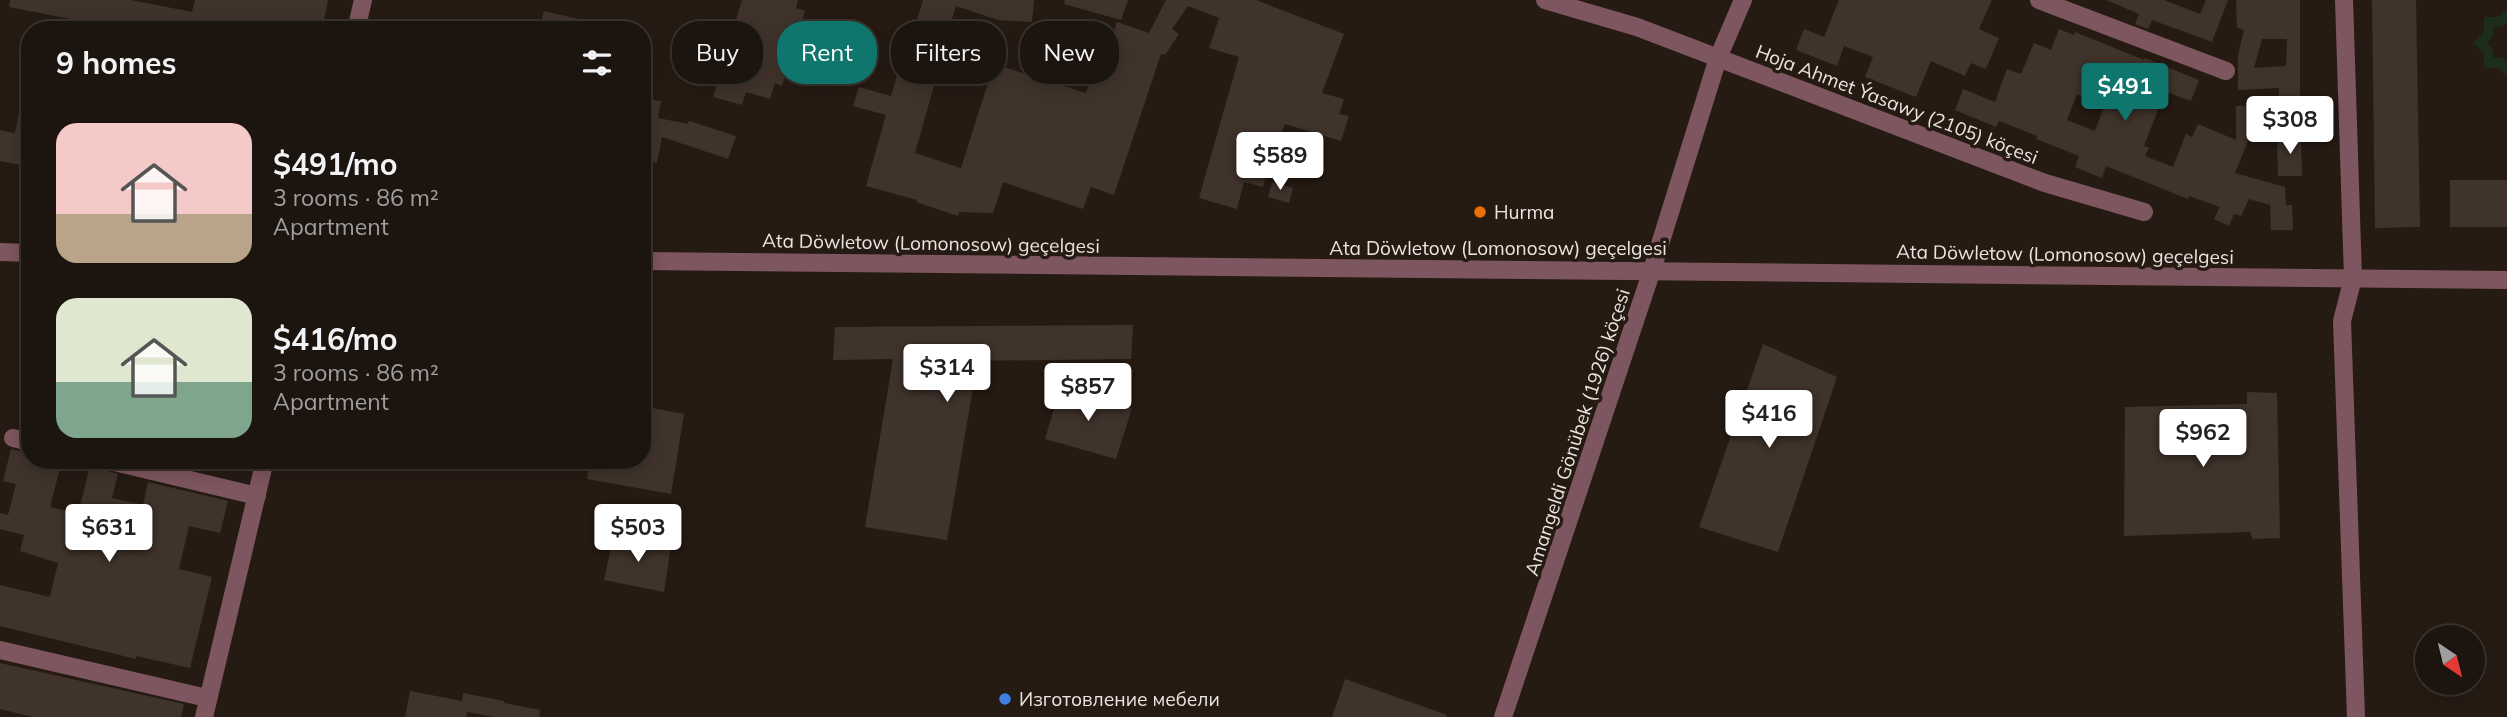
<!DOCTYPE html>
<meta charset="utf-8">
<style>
:root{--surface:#1c140e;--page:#29211c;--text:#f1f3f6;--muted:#a09e9e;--line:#3a332e;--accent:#0f766e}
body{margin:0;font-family:Mulish,sans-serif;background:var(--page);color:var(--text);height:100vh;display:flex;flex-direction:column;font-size:26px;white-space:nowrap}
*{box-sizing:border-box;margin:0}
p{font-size:23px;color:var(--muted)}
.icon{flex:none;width:38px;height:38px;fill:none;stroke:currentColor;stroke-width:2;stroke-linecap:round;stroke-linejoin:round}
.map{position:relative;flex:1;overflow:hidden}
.details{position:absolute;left:21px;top:21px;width:630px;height:448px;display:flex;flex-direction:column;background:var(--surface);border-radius:28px;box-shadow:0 4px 18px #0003,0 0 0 2px var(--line)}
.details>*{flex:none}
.hud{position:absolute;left:672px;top:21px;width:665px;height:63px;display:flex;gap:14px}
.needle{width:46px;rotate:145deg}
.fabs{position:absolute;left:2415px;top:625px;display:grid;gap:14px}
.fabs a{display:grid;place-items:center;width:70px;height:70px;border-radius:50%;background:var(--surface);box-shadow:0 4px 18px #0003,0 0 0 2px var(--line);font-size:35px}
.price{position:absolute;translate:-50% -60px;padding:0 16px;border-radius:7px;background:#fff;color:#222;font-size:23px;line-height:46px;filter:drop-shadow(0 2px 4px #0008)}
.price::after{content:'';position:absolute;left:50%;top:42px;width:21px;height:16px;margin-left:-10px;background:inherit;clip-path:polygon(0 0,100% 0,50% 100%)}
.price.selected{background:var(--accent);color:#fff}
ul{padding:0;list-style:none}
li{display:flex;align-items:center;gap:21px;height:175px;padding:0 35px}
li span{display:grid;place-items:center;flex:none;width:196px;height:140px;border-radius:21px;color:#555}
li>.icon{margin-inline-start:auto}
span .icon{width:84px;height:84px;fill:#fffc;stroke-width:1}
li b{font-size:30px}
h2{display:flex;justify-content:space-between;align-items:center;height:84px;padding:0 35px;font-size:30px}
.chip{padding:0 24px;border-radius:28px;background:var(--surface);box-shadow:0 4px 18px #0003,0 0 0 2px var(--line);font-size:24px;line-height:63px}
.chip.selected{background:var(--accent);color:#fff}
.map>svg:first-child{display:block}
.grass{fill:#1d2d1b}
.building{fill:#40332b;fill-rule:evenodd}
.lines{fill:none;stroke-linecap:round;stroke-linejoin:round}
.minor{stroke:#7e5660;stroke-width:18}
.food-dot{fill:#e8710a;stroke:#261b13;stroke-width:2.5}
.shop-dot{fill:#3f7fe0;stroke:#261b13;stroke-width:2.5}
.labels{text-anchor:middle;stroke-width:7;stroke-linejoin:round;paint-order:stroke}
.street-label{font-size:19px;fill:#ece4df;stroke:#261b13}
.poi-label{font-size:19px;fill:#ece4df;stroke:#261b13;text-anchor:start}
</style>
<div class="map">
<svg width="2507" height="717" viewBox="0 0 2507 717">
<rect width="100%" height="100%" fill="#261b13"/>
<!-- grass -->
<path class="grass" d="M2507,8V22L2502,26L2493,27V36L2487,43L2493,49V58H2503L2507,63V76L2499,68H2484V53L2473,43L2484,32V17H2499Z"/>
<!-- building -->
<g class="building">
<path d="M10,0H131L192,12L195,0H328L322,30H127L9,7Z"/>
<path d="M742,0H798L796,8L805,11L782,86L775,83L770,99L746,92L742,105L713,97Z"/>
<path d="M923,0H1034L1032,22L998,20L956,6L937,67L939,68L915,153L961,168L994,64L1086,93L1097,62L1103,64L1117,22L1149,33L1166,0H1256L1344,34L1322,93L1344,99L1339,114L1349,116L1341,141L1285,124L1280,136L1277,135L1263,187L1244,182L1237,209L1199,198L1239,57L1209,48L1219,18L1188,6L1172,29L1179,34L1165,55L1161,54L1114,195L1091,187L1083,209L1003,182L993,213L959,212L958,216L916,202L917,200L866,186L886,115L853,106L859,87L891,96L902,58L920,63L929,34L914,30Z"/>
<path d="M1065,0H1128L1121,20L1064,4Z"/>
<path d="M1839,0H1992L1979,29L1999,38L1986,69L1971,63L1965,76L1931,61L1916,97L1865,77L1873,57L1844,46L1837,66L1796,50L1804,29L1824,37Z"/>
<path d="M2106,0H2164L2200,14L2206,0H2228L2212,42L2152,20L2148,29L2135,24L2139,14Z"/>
<path d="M2236,0H2300V102H2279V88L2238,90V55L2244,30L2237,28ZM2262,39H2287L2286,66L2254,68Z"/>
<path d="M2372,0H2416L2420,227L2375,228Z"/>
<path d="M544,11L600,24L599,30H539Z"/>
<path d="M2059,29L2074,35L2075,32L2144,60L2145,58L2199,80L2191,101L2169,93L2167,98L2163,97L2144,146L2149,148L2145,156L2173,167L2186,134L2192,137L2198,124L2236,140V106H2250V119H2259L2260,138H2249L2235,173L2285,187L2286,205H2292L2293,230H2271L2270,205L2249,199L2241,216L2234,214L2229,226L2214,219L2220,207L2189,196L2188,199L2106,166L2102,178L2075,167L2079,156L2036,139L2037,136L1999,121L1996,127L1955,110L1963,89L1995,102L2007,69L2021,74L2034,43L2051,50ZM2077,94L2104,107L2095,131L2067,120Z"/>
<path d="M23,91L30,92V167L0,161V130L15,133Z"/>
<path d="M645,99L661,101L658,118L688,124L689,121L736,136L728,159L662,137L657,163L642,160V116Z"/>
<path d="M2277,136H2301L2302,176H2278Z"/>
<rect x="2450" y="180" width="57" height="47"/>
<path d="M1272,182L1293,188L1289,203L1268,197Z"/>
<path d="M1133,325L1131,359L965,361L977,365L947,540L865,527L893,359L833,360L835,327Z"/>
<path d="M1763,344L1837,377L1778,552L1699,527Z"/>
<path d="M1060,388L1132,408L1116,459L1045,439Z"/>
<path d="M2247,392L2277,393L2280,538L2253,539L2250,532L2124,536L2125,407L2247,404Z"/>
<path d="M642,406L684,414L671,494L587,479L590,460H642Z"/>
<path d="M11,449L30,453V460H62L50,507L78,514L90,466L118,474L112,498L143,505L148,482L228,501L220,533L189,526L179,569L212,577L190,668L136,656V659L0,626V585L50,597L58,563L20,551L24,535L0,529V513L8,515L16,484L3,481Z"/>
<path d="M613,537L671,545L664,592L604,580Z"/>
<path d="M0,663L184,704L181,717H33L0,709Z"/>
<path d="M1345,679L1447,715L1446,717H1332Z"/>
<path d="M410,691L462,701L463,693L504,701V703L540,710L539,717H494L467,712L466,717H405Z"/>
</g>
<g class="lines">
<!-- minor -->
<g class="minor">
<path d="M1545,0L1637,27L2045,183L2144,212"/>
<path d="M2039,0L2226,71"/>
<path d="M2344,0L2353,278L2342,321L2356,717"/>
<path d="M356,30L363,0"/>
<path d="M0,252L30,253"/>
<path d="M642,261L2507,280"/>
<path d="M13,438L30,442"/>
<path d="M106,460L257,496"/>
<path d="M0,650L207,698"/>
<path d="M204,717L265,460"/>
<path d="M1503,717L1652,270L1718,58L1743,0"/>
</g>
</g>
<!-- markers -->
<circle class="food-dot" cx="1480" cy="212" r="7"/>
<circle class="shop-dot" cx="1005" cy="699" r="7"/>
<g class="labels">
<!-- street labels -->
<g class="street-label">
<text transform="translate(1897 104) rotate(21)" y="7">Hoja Ahmet Ýasawy (2105) köçesi</text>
<text transform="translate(931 243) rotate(1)" y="7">Ata Döwletow (Lomonosow) geçelgesi</text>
<text x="1498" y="255">Ata Döwletow (Lomonosow) geçelgesi</text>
<text transform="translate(2065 254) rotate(1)" y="7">Ata Döwletow (Lomonosow) geçelgesi</text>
<text transform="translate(1577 432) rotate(-72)" y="7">Amangeldi Gönübek (1926) köçesi</text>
</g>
<!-- poi labels -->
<g class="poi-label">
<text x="1494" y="219">Hurma</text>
<text x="1019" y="706">Изготовление мебели</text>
</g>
</g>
</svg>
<div class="fabs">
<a><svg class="needle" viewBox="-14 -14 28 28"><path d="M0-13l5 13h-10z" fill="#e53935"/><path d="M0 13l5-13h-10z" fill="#a09e9e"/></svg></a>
</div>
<b class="price selected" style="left:2125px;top:123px">$491</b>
<b class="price" style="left:2290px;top:156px">$308</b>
<b class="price" style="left:1280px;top:192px">$589</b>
<b class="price" style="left:947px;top:404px">$314</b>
<b class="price" style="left:1088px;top:423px">$857</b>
<b class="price" style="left:1769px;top:450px">$416</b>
<b class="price" style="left:2203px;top:469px">$962</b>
<b class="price" style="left:109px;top:564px">$631</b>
<b class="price" style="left:638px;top:564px">$503</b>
<div class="hud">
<a class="chip">Buy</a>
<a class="chip selected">Rent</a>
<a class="chip">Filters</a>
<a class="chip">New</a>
</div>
<section class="details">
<h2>9 homes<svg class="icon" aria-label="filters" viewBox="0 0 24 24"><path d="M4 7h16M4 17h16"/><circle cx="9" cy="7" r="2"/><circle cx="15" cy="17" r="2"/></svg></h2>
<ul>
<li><span style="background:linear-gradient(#f6c9c9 65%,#b9a48a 0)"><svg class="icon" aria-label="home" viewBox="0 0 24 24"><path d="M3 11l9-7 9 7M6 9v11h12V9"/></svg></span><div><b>$491/mo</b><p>3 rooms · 86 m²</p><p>Apartment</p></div></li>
<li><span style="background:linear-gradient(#dfe7d0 60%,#7fa58c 0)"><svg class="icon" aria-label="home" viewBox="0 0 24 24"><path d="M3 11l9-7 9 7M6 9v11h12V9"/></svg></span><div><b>$416/mo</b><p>3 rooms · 86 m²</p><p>Apartment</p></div></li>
</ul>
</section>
</div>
